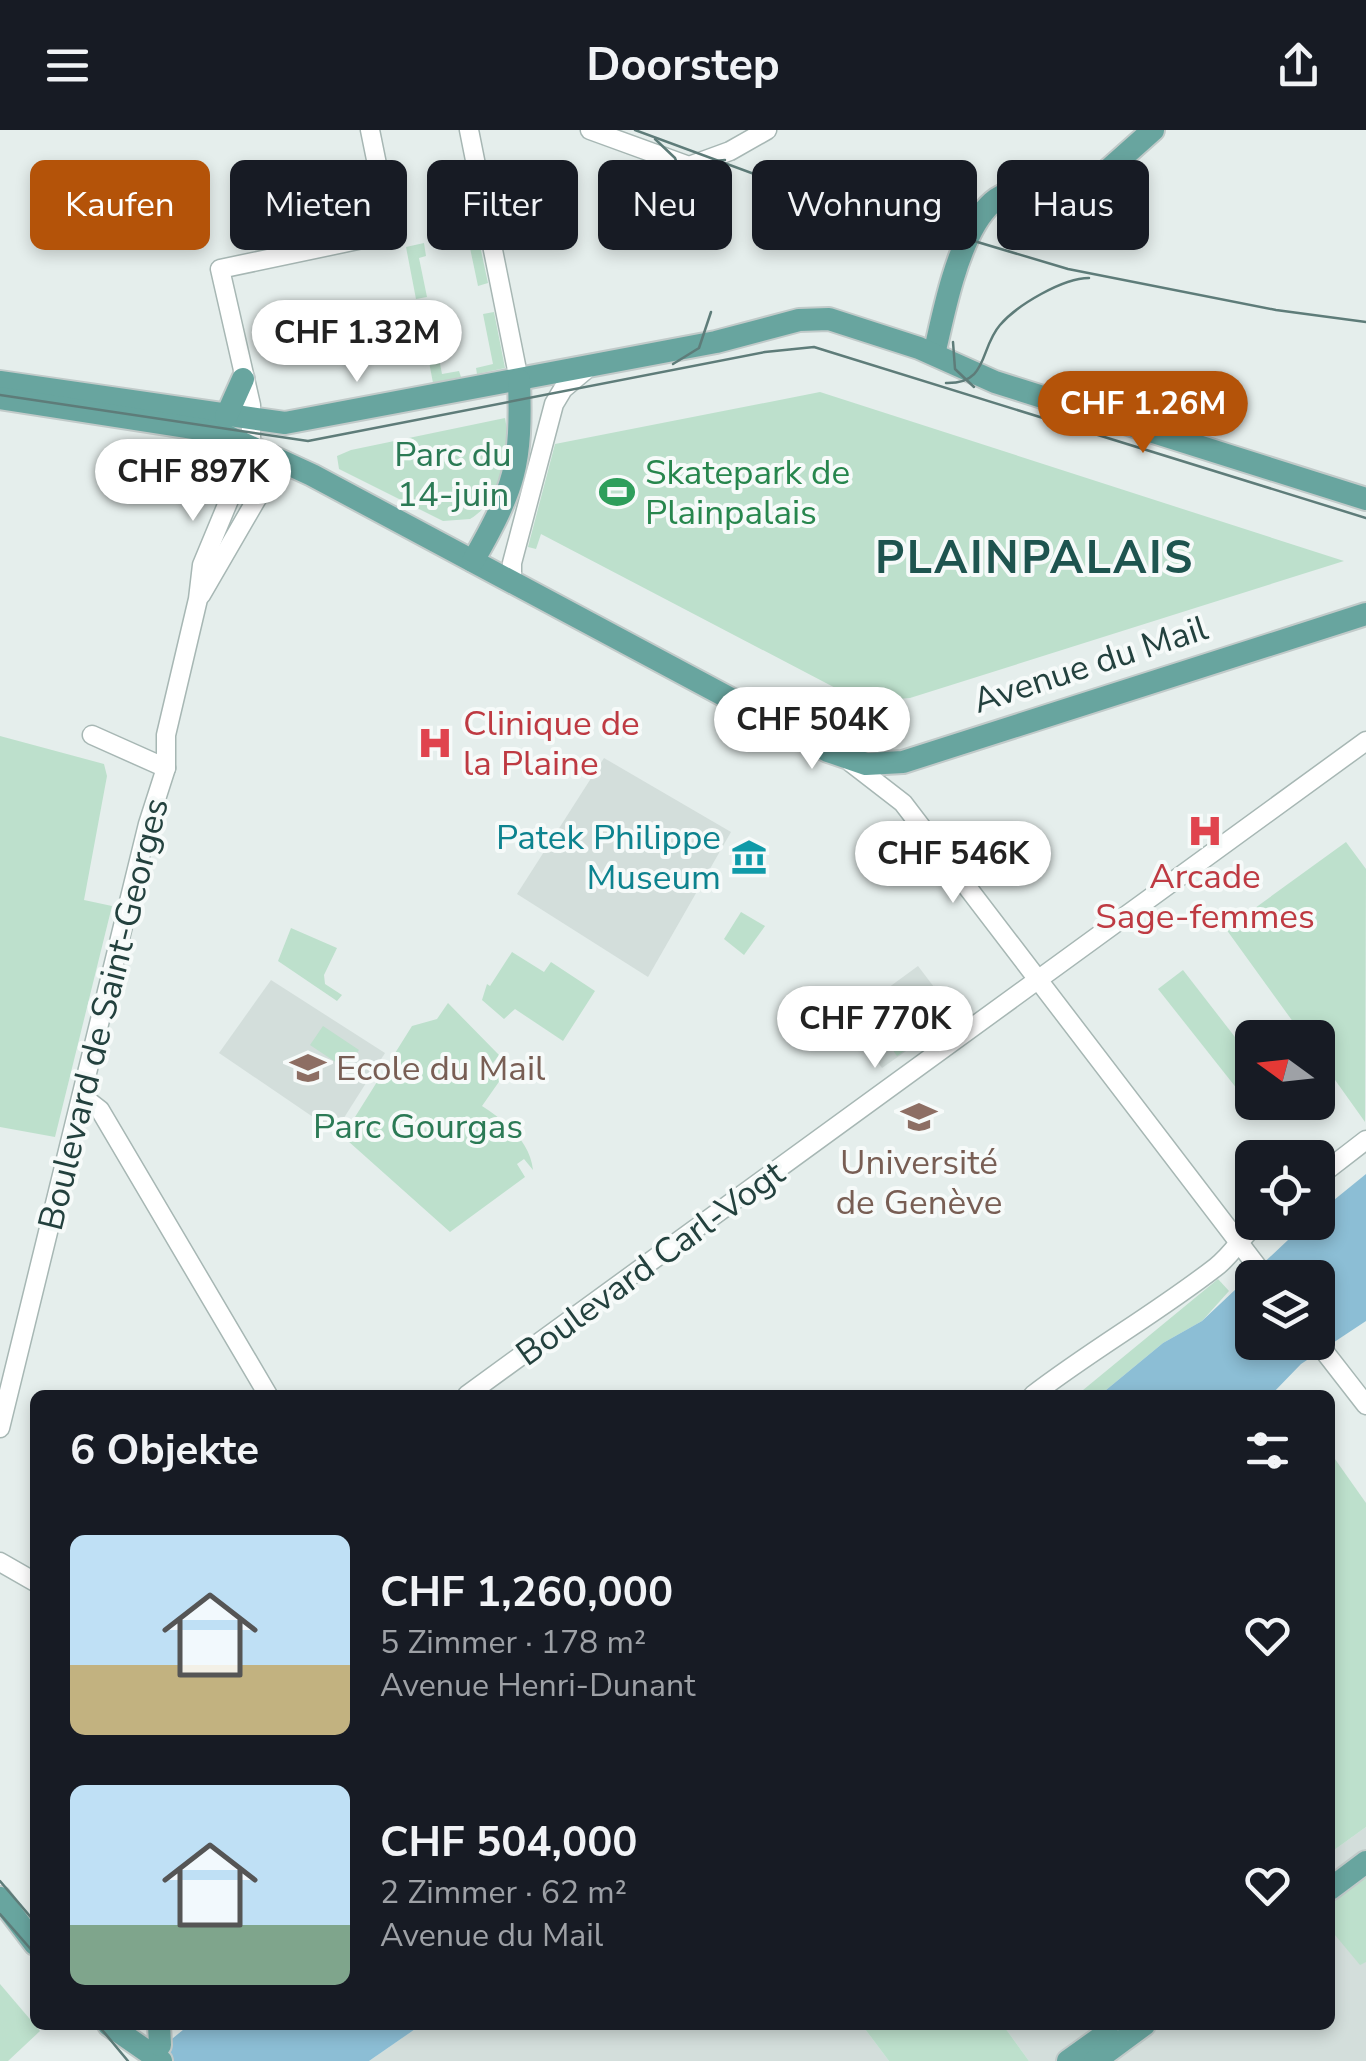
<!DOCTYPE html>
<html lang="de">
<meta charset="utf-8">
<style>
:root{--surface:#171b24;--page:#242831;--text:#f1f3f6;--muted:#9ea1a6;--accent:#b45309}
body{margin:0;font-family:"Nunito Sans",sans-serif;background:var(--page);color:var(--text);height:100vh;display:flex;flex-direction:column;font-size:38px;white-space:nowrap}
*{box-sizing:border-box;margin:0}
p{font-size:32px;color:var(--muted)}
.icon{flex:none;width:55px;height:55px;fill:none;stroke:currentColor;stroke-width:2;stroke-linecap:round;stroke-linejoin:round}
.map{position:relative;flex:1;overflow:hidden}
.details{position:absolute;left:30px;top:1260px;width:1305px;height:640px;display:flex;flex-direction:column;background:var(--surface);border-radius:15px;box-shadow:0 5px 15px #0003}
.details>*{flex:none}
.hud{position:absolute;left:30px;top:30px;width:1308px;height:90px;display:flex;gap:20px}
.needle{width:65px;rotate:285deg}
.fabs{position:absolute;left:1235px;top:890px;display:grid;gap:20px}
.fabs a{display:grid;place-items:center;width:100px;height:100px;border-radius:15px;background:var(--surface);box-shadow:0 5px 15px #0003;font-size:50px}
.price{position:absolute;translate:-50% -85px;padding:0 22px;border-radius:35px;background:#fff;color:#222;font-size:32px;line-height:65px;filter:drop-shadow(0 2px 5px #0008)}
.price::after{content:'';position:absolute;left:50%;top:60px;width:30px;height:22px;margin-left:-15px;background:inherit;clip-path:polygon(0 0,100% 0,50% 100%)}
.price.on{background:var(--accent);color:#fff}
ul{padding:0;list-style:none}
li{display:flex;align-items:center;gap:30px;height:250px;padding:0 40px}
li span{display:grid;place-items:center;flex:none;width:280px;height:200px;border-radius:15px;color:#555}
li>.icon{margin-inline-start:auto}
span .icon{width:120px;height:120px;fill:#fffc;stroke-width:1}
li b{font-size:42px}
h2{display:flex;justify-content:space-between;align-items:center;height:120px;padding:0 40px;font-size:42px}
.chip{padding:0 35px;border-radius:15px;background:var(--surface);box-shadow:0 5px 15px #0003;font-size:35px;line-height:90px}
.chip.on{background:var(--accent);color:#fff}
header{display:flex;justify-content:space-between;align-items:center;height:130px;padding:0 40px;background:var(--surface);font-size:45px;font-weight:700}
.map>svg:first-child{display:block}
.built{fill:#d3dedb}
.green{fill:#bde0cc}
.water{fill:#8cbed5;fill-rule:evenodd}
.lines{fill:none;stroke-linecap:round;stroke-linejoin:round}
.minor-casing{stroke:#a7b7b4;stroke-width:21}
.major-casing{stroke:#c1cac9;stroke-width:26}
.minor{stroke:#fff;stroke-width:18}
.major{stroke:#68a59f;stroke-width:22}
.tram{stroke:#5e7c79;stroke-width:2.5}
.labels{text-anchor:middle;stroke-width:8;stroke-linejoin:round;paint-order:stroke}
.park-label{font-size:35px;fill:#2b7a55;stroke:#f6faf9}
.leisure-label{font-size:35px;fill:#27864d;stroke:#f6faf9;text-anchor:start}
.street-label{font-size:35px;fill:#23413e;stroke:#f6faf9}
.health-label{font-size:35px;fill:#be3a42;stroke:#f6faf9;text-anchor:start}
.culture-label{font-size:35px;fill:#0d838f;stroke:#f6faf9;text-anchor:end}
.education-label{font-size:35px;fill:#785e54;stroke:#f6faf9;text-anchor:start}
.district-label{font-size:45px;font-weight:bold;letter-spacing:2.5px;fill:#1e544f;stroke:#f6faf9}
</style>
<header><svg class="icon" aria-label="menu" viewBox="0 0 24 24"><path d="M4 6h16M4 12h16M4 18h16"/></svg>Doorstep<svg class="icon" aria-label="share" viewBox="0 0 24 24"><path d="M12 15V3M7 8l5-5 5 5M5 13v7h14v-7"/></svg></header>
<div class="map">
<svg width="1366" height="1931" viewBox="0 0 1366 1931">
<rect width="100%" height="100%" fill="#e5eeec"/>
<!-- built -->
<g class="built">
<path d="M604,628L731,702L648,847L517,764Z"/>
<path d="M918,836L956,886L882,938L847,888Z"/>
<path d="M271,850L385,923L335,1002L219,923Z"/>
<path d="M1366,1697V1931H1029L1003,1895H1330V1723Z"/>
<path d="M421,1895H862L889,1931H369Z"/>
</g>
<!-- green -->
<g class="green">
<path d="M477,102L488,153L478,156L470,118H463L460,105Z"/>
<path d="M424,113L426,126L419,128L427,167L416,169L406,117Z"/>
<path d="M494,182L505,238L477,244L476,238L493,234L483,184Z"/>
<path d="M432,193L442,244L459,241L461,247L433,253L422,195Z"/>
<path d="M820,262L1344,431L910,568L886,570L845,563L541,404L536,419L528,417L555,314Z"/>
<path d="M505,288C512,321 500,372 470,389L443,391L339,339L337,326L351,320Z"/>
<path d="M0,606L104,634L107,646L84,770L112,776L55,1007L0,997Z"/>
<path d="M1346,712L1366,739L1365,992L1318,926V908L1304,907L1226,799Z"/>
<path d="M741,782L765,796L744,825L724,809Z"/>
<path d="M291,798L337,818L324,845L325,854L342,865L337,871L278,831Z"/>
<path d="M512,822L544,842L551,832L595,861L563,911L515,879L504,889L482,870L487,854L490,856Z"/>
<path d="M1183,840L1252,929V972L1249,974L1158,859Z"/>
<path d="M886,869L917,912L897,926L867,883Z"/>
<path d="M448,873L499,925L490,937L503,946L482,976C505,991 530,1011 533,1040L524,1029L517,1034L525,1047L450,1102L348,1011L355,987L412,896L437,889Z"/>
<path d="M323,896L359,920L346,939L310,915Z"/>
<path d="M1218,1149L1229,1161L1202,1191L1163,1213L1100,1265H1077Z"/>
<path d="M1330,1322L1366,1373V1697L1330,1723Z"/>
<path d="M1366,1746V1832L1360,1835L1330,1799V1772Z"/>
<path d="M0,1854L40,1901L8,1931H0Z"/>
<path d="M862,1895H1003L1029,1931H889Z"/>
</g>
<!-- water -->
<g class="water">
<path d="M1366,1044V1191L1301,1234L1271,1265H1100L1163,1213L1202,1191L1306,1093L1318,1092V1083ZM1252,1148H1318V1212H1252Z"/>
<path d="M189,1895H421L369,1931H145Z"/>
</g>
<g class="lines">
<defs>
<g id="minor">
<path d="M469,0L519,250"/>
<path d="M590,0L689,36L730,21L767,0"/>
<path d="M512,451V433L554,274L563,259L588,238"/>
<path d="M201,465L270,346L287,333"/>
<path d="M92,605L166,638"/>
<path d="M850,632L903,673L1266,1148"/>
<path d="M82,966L100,980L268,1265"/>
<path d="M1318,1047L1366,1010"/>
<path d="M1317,1212L1366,1275"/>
<path d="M467,1265L1366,611"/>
<path d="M1033,1265C1093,1219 1157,1183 1216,1137C1233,1124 1242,1106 1258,1092"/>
<path d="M0,1298L148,694L166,638V605L198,469L202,435L251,317V275L220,139L391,103L370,0"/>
<path d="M0,1432L35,1452"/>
</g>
<g id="major">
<path d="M934,224C947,173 973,4 1061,82L1153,0"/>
<path d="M0,252L285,293L716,212L799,190L829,189L919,218L995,252L1366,369"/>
<path d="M0,268L218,302L312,345L828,621L866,634L903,632L1366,484"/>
<path d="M226,287L243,249"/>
<path d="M473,431C515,357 522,335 519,250"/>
<path d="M1330,1759L1366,1732"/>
<path d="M0,1768L35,1814"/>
<path d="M109,1895L161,1931"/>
<path d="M159,1895L160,1915"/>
<path d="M1068,1931L1107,1903"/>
<path d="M1095,1931L1144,1895"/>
</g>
</defs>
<!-- minor casing -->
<use href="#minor" class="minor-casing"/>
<!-- major casing -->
<use href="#major" class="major-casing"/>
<!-- minor -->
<use href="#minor" class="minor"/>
<!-- major -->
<use href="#major" class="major"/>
<!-- tram -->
<g class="tram">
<path d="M635,0L773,51L1068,139L1276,180L1366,192"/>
<path d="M655,9L675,28L685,54"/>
<path d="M690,79C688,52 695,31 725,30"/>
<path d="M953,212L955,239L974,257"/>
<path d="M673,234L699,218L711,182"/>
<path d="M946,253C989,254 979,219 1000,195C1017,175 1063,148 1089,148"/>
<path d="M0,265L308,311L765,222L814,217L1366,388"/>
<path d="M0,1751L35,1792"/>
<path d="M0,1784L35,1824"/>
<path d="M98,1895L128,1931"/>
</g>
</g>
<!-- icons -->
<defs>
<symbol id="stadium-bare" viewBox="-9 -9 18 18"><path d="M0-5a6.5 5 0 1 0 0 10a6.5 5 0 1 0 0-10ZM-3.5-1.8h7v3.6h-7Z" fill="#2e9e5b" stroke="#f6faf9" stroke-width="2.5" paint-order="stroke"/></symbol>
<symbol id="hospital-bare" viewBox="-9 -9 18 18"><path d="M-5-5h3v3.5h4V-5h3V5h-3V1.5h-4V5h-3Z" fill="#e0444e" stroke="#f6faf9" stroke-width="2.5" paint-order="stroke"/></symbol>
<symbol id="museum-bare" viewBox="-9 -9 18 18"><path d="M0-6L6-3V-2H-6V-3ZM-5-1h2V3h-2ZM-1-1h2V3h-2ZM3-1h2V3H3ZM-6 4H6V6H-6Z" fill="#0f9aa8" stroke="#f6faf9" stroke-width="2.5" paint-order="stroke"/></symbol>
<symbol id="school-bare" viewBox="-9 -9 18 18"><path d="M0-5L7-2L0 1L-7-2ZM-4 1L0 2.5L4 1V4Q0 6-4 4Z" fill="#8d6e63" stroke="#f6faf9" stroke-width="2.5" paint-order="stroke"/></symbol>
<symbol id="university-bare" viewBox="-9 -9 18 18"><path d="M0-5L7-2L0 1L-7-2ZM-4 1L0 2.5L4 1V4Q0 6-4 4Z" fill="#8d6e63" stroke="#f6faf9" stroke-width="2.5" paint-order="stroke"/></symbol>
</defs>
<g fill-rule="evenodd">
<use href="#stadium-bare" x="592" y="337" width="50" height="50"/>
<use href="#hospital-bare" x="410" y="588" width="50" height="50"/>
<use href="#hospital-bare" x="1180" y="676" width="50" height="50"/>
<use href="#museum-bare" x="724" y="702" width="50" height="50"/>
<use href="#school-bare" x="283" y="913" width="50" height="50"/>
<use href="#university-bare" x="894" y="962" width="50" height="50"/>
</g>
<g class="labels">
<!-- park labels -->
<g class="park-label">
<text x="453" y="336">Parc du<tspan x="453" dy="40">14-juin</tspan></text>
<text x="418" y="1008">Parc Gourgas</text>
</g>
<!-- leisure labels -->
<g class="leisure-label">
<text x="645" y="354">Skatepark de<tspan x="645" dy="40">Plainpalais</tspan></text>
</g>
<!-- street labels -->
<g class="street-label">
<text transform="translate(1090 534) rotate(-18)" y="12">Avenue du Mail</text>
<text transform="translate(103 884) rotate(-76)" y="12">Boulevard de Saint-Georges</text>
<text transform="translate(650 1133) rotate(-36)" y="12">Boulevard Carl-Vogt</text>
</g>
<!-- health labels -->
<g class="health-label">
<text x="463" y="605">Clinique de<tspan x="463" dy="40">la Plaine</tspan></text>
<text x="1205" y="758" text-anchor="middle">Arcade<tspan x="1205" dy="40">Sage-femmes</tspan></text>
</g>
<!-- culture labels -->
<g class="culture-label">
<text x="721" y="719">Patek Philippe<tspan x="721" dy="40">Museum</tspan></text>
</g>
<!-- education labels -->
<g class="education-label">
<text x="336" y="950">Ecole du Mail</text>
<text x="919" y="1044" text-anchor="middle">Université<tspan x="919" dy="40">de Genève</tspan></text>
</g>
<!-- district labels -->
<g class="district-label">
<text x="1035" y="443">PLAINPALAIS</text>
</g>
</g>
</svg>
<div class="fabs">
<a><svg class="needle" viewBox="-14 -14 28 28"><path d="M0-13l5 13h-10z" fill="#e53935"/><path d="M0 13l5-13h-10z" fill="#9ea1a6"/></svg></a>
<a><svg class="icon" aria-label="locate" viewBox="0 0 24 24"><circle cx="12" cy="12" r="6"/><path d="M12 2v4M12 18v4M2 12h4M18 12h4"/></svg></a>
<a><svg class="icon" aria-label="layers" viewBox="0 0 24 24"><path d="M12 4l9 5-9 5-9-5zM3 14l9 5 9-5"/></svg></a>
</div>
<b class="price" style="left:357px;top:255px">CHF 1.32M</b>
<b class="price on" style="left:1143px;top:326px">CHF 1.26M</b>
<b class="price" style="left:193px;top:394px">CHF 897K</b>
<b class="price" style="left:812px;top:642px">CHF 504K</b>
<b class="price" style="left:953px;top:776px">CHF 546K</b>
<b class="price" style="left:875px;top:941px">CHF 770K</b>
<div class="hud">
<a class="chip on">Kaufen</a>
<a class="chip">Mieten</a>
<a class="chip">Filter</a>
<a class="chip">Neu</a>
<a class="chip">Wohnung</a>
<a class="chip">Haus</a>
</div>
<section class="details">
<h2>6 Objekte<svg class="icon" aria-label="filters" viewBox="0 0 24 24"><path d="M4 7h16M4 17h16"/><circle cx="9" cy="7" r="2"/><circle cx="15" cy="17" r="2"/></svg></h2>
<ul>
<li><span style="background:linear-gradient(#bfe0f5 65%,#c2b280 0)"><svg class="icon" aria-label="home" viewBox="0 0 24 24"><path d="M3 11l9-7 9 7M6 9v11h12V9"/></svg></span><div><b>CHF 1,260,000</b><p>5 Zimmer · 178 m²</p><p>Avenue Henri-Dunant</p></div><svg class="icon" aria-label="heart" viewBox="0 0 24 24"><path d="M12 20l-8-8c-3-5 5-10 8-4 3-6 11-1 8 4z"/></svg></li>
<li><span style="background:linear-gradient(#bfe0f5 70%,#7fa58c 0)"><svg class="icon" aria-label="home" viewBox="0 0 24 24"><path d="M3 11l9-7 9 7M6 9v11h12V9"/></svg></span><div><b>CHF 504,000</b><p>2 Zimmer · 62 m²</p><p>Avenue du Mail</p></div><svg class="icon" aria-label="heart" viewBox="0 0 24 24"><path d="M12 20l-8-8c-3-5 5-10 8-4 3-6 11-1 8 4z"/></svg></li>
</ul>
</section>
</div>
